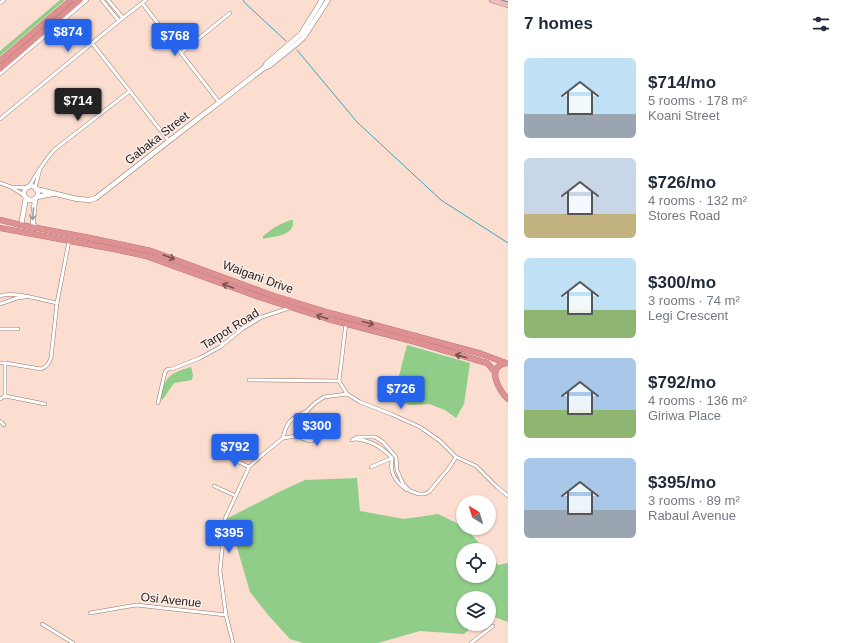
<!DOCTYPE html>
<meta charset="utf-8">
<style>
:root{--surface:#fff;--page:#f6f6f7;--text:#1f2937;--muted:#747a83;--accent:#2563eb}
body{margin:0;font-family:Helvetica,sans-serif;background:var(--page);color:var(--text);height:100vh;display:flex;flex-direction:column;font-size:15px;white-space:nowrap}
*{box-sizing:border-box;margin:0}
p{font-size:13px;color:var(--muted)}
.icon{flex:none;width:22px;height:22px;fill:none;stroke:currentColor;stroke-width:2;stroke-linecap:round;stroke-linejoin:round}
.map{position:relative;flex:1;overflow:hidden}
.details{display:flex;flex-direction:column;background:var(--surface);width:340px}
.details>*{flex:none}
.needle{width:26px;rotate:322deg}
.buttons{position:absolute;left:456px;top:495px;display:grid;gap:8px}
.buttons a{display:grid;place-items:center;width:40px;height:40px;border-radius:50%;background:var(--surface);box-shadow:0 1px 3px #0004;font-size:20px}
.price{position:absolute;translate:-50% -34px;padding:0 9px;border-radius:4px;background:var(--accent);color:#fff;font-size:13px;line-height:26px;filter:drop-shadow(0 1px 2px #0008)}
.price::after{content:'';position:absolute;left:50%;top:24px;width:12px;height:9px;margin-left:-6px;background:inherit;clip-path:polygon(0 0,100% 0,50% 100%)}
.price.selected{background:#222;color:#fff}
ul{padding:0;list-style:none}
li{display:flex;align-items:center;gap:12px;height:100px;padding:0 16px}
li span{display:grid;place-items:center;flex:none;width:112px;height:80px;border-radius:6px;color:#555}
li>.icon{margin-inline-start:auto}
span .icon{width:48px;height:48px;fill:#fffc;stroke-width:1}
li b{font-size:17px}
h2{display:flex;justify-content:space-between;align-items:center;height:48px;padding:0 16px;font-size:17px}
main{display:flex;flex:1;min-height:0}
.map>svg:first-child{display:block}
.green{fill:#90cd89}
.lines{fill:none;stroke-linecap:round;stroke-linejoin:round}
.stream{stroke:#3ba2b9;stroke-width:1}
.street-casing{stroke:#92776b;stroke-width:4}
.secondary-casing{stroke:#92776b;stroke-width:5.5}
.primary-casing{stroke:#9e6867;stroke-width:6}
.highway-casing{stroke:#9e6867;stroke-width:6}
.street{stroke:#fff;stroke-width:3}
.secondary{stroke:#fff;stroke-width:4.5}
.primary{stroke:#ecbdbe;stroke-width:5}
.highway{stroke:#df9192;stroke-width:5.5}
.oneway{stroke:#9d9997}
.oneway2{stroke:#79514e}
.labels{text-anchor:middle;stroke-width:3;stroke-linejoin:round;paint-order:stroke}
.street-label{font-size:12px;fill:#261c17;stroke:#fbefea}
</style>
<main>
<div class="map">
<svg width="508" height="643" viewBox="0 0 508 643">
<rect width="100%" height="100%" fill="#fbded0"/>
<!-- green -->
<g class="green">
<path d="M60,0H65L0,56V51Z"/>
<path d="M290,220H293C295,236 275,236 263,239V236L275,227Z"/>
<path d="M407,345L470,363L464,404L456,418L445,410L429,404L410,405L393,399Z"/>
<path d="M191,367L193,375L192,380L174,383L163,399L160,400V399C162,394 162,388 165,383C169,373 181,370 191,367Z"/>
<path d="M357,478L360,511L404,519L438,514L463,526V528H466L485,550H463V576H489V555L498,565L508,563V622L489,615V598H463V624H476L464,634L420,631L378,643H303L290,639L269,616L250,592L234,537H225L226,519L281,491L305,480Z"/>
</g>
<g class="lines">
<!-- stream -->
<g class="stream">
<path d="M243,0L245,3L286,41"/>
<path d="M502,0L508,2"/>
<path d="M297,50L357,122L441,200L508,243"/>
</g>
<defs>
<g id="street">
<path d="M102,0L119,21"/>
<path d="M108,0L123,18"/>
<path d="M0,3L4,0"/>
<path d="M142,3L219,102"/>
<path d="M92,43L169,141"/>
<path d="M181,53L230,13"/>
<path d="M0,119L119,21L146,0"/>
<path d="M0,183L11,187L25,196"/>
<path d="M13,187L28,188"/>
<path d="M29,187C36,174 44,162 54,150L130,91"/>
<path d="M35,188L40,169"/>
<path d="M0,296C14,291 41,300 57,303"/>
<path d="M0,304L17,298L25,297"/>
<path d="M346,323L339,381L347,394L360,402L391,414L420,427L440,441L456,457L476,466L497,487L508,496"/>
<path d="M0,329H18"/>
<path d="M0,363H5L41,369C47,367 49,363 51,358L57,303L69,241"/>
<path d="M5,363V396"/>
<path d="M249,380L339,381"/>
<path d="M0,399L5,396L45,404"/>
<path d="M158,403L165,372L168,369H172L200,358L220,347L242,329L262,317L289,308"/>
<path d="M0,421L4,425"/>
<path d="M283,438C287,420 291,419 307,411"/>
<path d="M355,439C370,440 382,447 392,458C392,462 391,467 392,471C394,479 401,486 407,490"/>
<path d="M352,440L358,437H375L383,442L396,457L397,470L403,484L410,491L419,494H425L429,492L449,468L456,457"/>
<path d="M228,457L249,467"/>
<path d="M371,467L392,458"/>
<path d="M214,486L236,496"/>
<path d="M90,613L136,605L226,615"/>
<path d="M42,624L73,643"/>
<path d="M233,643L226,615L220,571L225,519L249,467L261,456L283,438L297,436L306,440L312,441L313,438L308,426L306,418L307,411L315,403L324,397L347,394"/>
<path d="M471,643L493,626"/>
</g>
<g id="secondary">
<path d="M264,68L267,63L301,34L322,0"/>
<path d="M0,73L86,0"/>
<circle cx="31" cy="193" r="7"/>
<path d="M36,189L77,199L90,200L96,198L169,141L264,68L269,66L300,41L304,37L328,0"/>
<path d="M37,197L52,194"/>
<path d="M35,199L33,220V224L37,228"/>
<path d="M21,225L26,198"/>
</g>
<path id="primary" d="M492,0L508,5"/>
<g id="highway">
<path d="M0,61L71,0"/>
<path d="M0,69L80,0"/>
<path d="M0,220L21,225L90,238L151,251L274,296L330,313L482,354L506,363"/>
<path d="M0,228L119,250L146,256L259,297L328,319L416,342L487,363L489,365L495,372"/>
<path d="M508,363C485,365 498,390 508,399"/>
</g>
</defs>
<!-- street casing -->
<use href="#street" class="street-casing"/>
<!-- secondary casing -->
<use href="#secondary" class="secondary-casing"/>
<!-- primary casing -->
<use href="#primary" class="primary-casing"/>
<!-- highway casing -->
<use href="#highway" class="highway-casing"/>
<!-- street -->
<use href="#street" class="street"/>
<!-- secondary -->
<use href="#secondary" class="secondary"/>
<!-- primary -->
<use href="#primary" class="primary"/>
<!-- highway -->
<use href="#highway" class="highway"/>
</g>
<!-- one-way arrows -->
<defs><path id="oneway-shaft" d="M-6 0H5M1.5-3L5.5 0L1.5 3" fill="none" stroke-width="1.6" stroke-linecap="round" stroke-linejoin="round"/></defs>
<use class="oneway" href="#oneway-shaft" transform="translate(33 214) rotate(95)"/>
<g class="oneway2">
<use href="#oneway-shaft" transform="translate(169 257) rotate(20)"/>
<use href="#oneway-shaft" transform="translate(228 286) rotate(-160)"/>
<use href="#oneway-shaft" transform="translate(322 317) rotate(-162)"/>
<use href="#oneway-shaft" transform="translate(368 323) rotate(15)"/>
<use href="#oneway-shaft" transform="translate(461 356) rotate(-164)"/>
</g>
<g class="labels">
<!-- street labels -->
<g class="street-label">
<text transform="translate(157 138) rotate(-38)" y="4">Gabaka Street</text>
<text transform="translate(258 277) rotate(20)" y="4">Waigani Drive</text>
<text transform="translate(230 329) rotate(-32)" y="4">Tarpot Road</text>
<text transform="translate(171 600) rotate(6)" y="4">Osi Avenue</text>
</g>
</g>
</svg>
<div class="buttons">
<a><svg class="needle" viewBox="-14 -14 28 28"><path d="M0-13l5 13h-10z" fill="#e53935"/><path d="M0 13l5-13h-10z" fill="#747a83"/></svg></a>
<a><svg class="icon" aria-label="locate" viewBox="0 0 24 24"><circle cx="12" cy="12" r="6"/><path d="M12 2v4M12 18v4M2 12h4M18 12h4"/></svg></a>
<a><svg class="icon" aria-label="layers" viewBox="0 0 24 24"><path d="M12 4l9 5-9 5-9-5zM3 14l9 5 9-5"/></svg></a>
</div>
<b class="price" style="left:68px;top:53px">$874</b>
<b class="price" style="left:175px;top:57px">$768</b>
<b class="price selected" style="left:78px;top:122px">$714</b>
<b class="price" style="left:401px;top:410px">$726</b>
<b class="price" style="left:317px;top:447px">$300</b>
<b class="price" style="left:235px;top:468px">$792</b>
<b class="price" style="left:229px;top:554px">$395</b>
</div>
<section class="details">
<h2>7 homes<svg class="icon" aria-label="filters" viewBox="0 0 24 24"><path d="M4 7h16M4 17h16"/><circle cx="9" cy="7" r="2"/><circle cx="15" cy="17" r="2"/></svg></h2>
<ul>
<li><span style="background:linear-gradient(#bfe0f5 70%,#9aa5b1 0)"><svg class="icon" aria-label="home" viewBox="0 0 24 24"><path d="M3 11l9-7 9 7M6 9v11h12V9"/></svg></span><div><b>$714/mo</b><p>5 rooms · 178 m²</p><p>Koani Street</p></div></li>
<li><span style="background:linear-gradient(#c9d6e8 70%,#c2b280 0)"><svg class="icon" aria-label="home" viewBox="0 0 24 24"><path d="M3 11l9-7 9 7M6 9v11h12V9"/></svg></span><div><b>$726/mo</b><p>4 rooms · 132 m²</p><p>Stores Road</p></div></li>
<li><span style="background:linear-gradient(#bfe0f5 65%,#8fb573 0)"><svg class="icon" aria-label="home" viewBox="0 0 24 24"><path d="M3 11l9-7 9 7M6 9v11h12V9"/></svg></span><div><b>$300/mo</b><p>3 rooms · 74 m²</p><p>Legi Crescent</p></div></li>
<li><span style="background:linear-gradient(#a9c7e8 65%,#8fb573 0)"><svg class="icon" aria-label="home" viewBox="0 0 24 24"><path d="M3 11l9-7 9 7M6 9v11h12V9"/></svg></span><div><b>$792/mo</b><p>4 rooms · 136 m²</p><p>Giriwa Place</p></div></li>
<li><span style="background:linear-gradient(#a9c7e8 65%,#9aa5b1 0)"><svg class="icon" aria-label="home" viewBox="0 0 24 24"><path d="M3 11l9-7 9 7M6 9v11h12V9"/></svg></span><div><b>$395/mo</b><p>3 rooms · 89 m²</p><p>Rabaul Avenue</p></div></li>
</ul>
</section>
</main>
